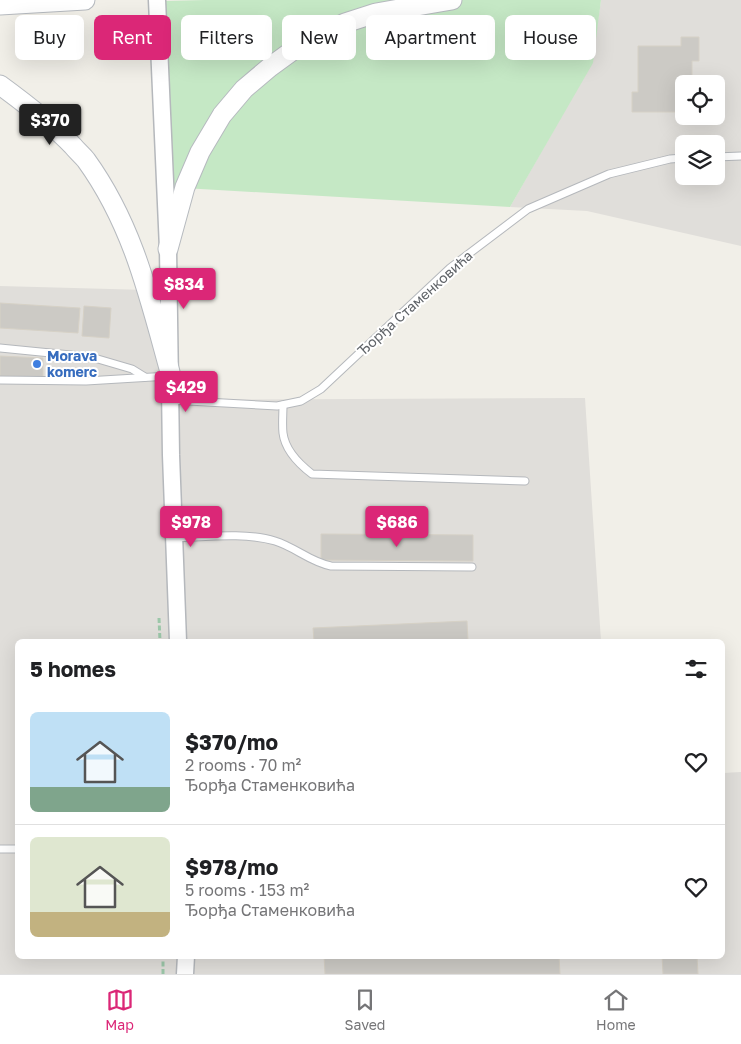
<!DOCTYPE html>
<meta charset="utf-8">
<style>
:root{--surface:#fff;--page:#f2f2f2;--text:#202124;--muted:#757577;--line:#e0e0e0;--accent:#db2777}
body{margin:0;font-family:"Golos Text",sans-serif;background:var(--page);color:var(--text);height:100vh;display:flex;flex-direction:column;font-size:19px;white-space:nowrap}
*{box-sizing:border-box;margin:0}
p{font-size:16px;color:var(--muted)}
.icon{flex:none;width:28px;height:28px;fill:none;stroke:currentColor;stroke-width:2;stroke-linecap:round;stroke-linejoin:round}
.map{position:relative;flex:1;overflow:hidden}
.sheet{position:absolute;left:15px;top:639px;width:710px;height:320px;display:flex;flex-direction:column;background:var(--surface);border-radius:8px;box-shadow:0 5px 20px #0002}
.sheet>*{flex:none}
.banner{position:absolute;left:15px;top:15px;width:711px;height:45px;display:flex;gap:10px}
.controls{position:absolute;left:675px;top:75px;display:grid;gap:10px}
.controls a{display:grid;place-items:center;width:50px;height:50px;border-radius:8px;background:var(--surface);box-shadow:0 5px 20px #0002;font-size:25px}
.price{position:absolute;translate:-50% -42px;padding:0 11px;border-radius:5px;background:var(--accent);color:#fff;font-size:16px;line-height:32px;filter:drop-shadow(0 1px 2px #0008)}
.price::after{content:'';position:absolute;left:50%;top:30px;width:15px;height:11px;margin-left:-8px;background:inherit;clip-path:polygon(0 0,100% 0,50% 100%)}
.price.on{background:#222;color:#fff}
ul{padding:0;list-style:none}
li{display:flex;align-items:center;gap:15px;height:125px;padding:0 15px}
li+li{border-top:1px solid var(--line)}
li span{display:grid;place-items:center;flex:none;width:140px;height:100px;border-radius:8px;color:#555}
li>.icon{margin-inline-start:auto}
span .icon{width:60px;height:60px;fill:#fffc;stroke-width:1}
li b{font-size:21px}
h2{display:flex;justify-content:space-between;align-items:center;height:60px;padding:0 15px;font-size:21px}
.pill{padding:0 18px;border-radius:8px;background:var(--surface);box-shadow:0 5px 20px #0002;font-size:18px;line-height:45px}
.pill.on{background:var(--accent);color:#fff}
.menu{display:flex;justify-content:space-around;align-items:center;height:70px;border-top:1px solid var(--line);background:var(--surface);font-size:14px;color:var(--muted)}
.menu a{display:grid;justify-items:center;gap:2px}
.menu .on{color:var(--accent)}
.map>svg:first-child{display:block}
.industrial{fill:#e0deda;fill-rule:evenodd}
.green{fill:#c5e8c5}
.building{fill:#cccac5;stroke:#d6d1c6}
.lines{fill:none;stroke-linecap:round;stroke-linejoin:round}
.service-casing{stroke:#b5b8bc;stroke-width:9}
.tertiary-casing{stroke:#b5b8bc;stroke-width:19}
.secondary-casing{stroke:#b6babf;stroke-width:21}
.path{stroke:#9cc7a9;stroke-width:3;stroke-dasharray:5 2.5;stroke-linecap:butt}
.service{stroke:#fff;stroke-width:7}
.tertiary{stroke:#fff;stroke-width:16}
.secondary{stroke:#fff;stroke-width:19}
.shop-dot{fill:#3f7fe0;stroke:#fff;stroke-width:2}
.labels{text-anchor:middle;stroke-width:4;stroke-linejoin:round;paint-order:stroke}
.street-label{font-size:14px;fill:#5f6368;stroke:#fff}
.shop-label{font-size:14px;font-weight:bold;fill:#366cbe;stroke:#fff;text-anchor:start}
</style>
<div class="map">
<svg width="741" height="974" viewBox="0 0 741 974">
<rect width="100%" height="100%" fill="#f1efe8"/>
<!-- industrial -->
<g class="industrial">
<path d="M601,0H741V246L587,211L510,207L592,63ZM684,84H716V116H684ZM684,144H716V176H684Z"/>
<path d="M0,286L147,290L170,400L585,398L601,641H18V956H722L723,773L741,772V974H0Z"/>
</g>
<!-- green -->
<path class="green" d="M205,0H601L593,63L510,207L166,187L159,32L165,1Z"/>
<!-- building -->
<g class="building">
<path d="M681,37H699V61H692V84H684V112H632V92H638V46H681Z"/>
<path d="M0,303L80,308L78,333L0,328Z"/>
<path d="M84,306L111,308L109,338L82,336Z"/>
<path d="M0,356L43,358V377L0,376Z"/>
<path d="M321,534L473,535V561L321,560Z"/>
<path d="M467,621L468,641H314L313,628Z"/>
<path d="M324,956H559L560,974H325Z"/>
<path d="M662,956H697L698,974H663Z"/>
</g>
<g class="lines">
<defs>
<g id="service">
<path d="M716,157L741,156"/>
<path d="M0,348L91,357L132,369L145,377"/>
<path d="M0,380L86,381L169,376"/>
<path d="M170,400L277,406L301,401L321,389L450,268L528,209L609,174L670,159L684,158"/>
<path d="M283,405C283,414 282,424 283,433C285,450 299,464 312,474L525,481"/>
<path d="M175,538C205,537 246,532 275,541C295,547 310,562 331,566L472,567"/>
<path d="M0,849H18"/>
</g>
<g id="tertiary">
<path d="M157,0L168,249L171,455L178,641"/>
<path d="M185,974L186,956"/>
</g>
<g id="secondary">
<path d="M0,5L85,0"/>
<path d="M0,85C26,104 51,123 73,146C77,151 82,155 86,160C133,225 149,296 170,372"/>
<path d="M168,249L185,187L200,152L222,115L244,89L270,67L303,43L345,23L376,13L452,0"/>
</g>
</defs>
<!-- service casing -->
<use href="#service" class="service-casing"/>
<!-- tertiary casing -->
<use href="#tertiary" class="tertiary-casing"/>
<!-- secondary casing -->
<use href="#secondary" class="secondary-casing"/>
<!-- path -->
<g class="path">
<path d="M159,618L160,641"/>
<path d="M163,974V956"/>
</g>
<!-- service -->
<use href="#service" class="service"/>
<!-- tertiary -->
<use href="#tertiary" class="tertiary"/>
<!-- secondary -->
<use href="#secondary" class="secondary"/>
</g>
<!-- markers -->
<circle class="shop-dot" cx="37" cy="364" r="5"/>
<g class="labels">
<!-- street labels -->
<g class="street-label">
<text transform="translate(415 303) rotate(-42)" y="5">Ђорђа Стаменковића</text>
</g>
<!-- shop labels -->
<g class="shop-label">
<text x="47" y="361">Morava<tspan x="47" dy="16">komerc</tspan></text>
</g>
</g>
</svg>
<div class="controls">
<a><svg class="icon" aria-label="locate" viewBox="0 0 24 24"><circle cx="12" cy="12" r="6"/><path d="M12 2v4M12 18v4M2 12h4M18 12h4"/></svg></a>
<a><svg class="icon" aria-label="layers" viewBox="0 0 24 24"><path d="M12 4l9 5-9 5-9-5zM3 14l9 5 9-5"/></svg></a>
</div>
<b class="price on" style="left:50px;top:146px">$370</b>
<b class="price" style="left:184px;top:310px">$834</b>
<b class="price" style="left:186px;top:413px">$429</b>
<b class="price" style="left:191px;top:548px">$978</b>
<b class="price" style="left:397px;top:548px">$686</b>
<div class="banner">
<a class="pill">Buy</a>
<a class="pill on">Rent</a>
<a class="pill">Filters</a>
<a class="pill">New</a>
<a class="pill">Apartment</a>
<a class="pill">House</a>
</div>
<section class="sheet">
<h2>5 homes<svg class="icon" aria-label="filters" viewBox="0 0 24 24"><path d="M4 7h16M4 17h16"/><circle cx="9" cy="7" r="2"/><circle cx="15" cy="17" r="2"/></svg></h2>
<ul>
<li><span style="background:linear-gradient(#bfe0f5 75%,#7fa58c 0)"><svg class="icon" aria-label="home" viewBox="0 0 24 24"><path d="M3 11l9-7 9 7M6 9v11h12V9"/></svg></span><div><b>$370/mo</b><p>2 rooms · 70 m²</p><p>Ђорђа Стаменковића</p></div><svg class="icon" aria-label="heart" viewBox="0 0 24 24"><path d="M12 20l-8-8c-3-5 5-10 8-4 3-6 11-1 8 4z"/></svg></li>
<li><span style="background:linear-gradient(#dfe7d0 75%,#c2b280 0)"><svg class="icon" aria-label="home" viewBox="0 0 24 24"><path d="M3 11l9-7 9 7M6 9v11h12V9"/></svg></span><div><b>$978/mo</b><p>5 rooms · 153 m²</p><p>Ђорђа Стаменковића</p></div><svg class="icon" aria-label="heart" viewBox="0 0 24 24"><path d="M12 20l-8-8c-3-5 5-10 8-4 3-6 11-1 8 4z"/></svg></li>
</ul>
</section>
</div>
<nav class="menu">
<a class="on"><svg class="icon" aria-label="map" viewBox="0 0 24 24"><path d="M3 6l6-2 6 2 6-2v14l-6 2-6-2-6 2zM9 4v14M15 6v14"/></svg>Map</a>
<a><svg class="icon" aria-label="saved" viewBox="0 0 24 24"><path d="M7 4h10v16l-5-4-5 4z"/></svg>Saved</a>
<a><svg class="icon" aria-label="home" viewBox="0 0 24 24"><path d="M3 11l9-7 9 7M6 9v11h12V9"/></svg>Home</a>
</nav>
